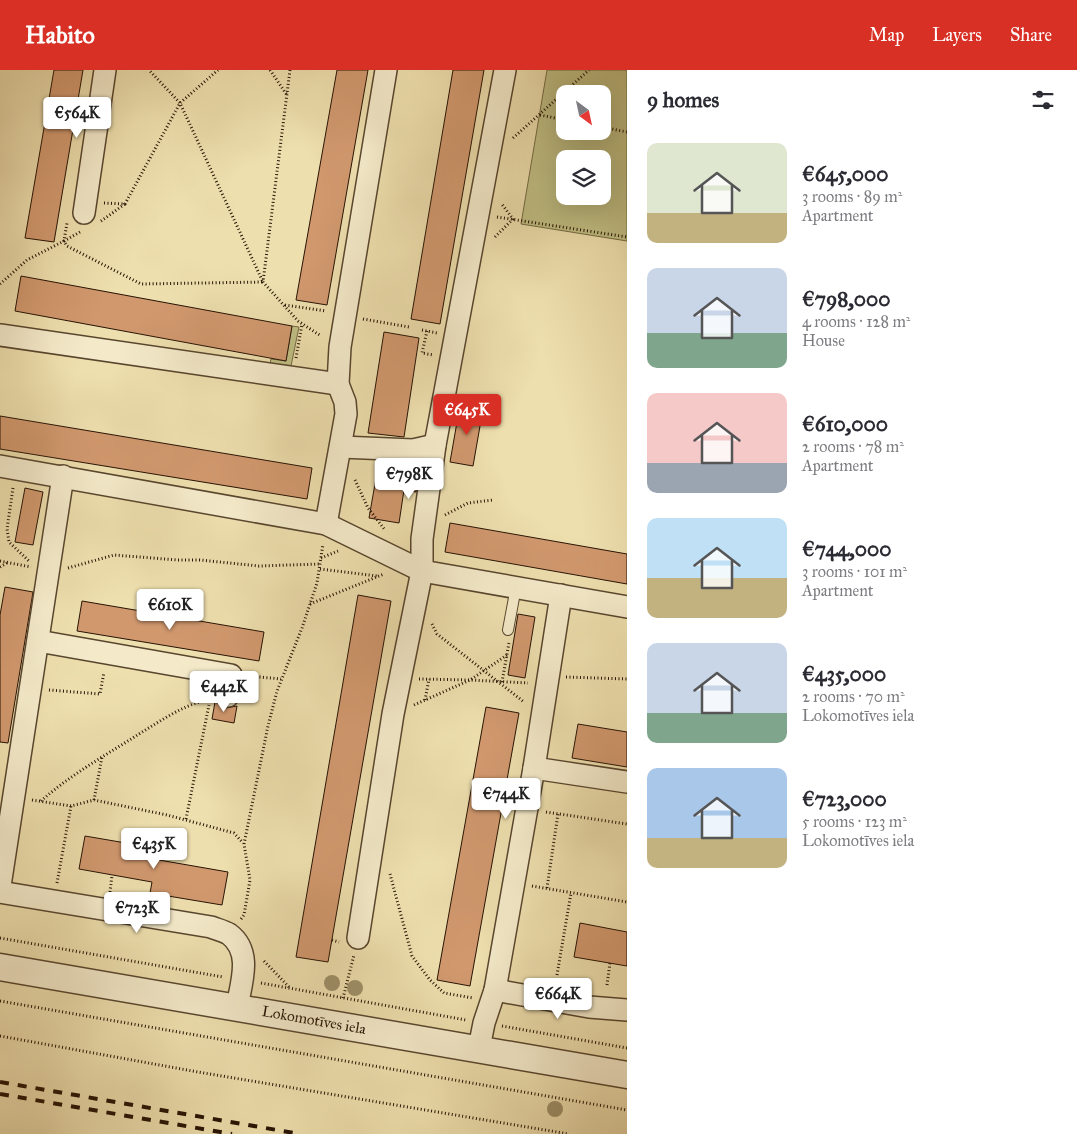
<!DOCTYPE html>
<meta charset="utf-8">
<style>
:root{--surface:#fff;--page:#f2f2f3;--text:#2b2b33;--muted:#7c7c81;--accent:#d93025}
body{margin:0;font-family:"IM FELL Great Primer",serif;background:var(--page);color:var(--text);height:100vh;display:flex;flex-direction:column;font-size:19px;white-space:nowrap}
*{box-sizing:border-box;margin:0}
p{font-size:16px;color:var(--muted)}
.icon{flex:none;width:28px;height:28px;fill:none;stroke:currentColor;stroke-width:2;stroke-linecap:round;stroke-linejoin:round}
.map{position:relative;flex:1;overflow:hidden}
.panel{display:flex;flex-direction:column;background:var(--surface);width:450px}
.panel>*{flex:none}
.needle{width:32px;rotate:147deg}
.controls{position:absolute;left:556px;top:15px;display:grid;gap:10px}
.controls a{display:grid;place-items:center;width:55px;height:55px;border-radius:10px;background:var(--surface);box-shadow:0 5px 20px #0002;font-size:25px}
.price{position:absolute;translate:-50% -42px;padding:0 11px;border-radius:5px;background:#fff;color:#222;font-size:16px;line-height:32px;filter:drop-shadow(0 1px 2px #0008)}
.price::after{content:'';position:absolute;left:50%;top:30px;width:15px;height:11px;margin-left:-8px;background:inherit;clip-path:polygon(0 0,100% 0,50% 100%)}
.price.selected{background:var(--accent);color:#fff}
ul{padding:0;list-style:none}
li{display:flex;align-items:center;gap:15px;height:125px;padding:0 20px}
li span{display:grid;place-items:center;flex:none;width:140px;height:100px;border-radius:10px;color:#555}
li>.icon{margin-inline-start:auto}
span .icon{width:60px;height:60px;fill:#fffc;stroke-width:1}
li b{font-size:21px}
h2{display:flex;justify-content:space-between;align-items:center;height:60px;padding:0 20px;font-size:21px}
header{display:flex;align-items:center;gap:30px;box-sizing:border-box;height:70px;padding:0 25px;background:var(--accent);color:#fff}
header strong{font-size:24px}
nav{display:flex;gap:28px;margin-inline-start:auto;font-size:18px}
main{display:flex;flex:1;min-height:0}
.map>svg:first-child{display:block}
.green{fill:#c0c085;stroke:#736a44;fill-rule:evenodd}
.building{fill:#d1986e;stroke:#261304}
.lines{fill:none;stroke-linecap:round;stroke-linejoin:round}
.service-casing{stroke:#58462e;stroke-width:12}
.minor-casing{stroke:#58462e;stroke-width:24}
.tertiary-casing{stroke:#58462e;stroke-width:29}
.path{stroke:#261304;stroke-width:3;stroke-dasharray:1 2.5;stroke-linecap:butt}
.service{stroke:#f4eaca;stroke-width:10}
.minor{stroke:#f4eaca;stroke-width:21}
.tertiary{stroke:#f4eaca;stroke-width:26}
.rail{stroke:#261304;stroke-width:4;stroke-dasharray:9 9;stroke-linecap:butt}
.tree{fill:#9e9069}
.labels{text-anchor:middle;stroke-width:5;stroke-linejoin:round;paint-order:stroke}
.street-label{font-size:15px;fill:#261304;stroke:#f4eaca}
</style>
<header>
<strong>Habito</strong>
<nav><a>Map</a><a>Layers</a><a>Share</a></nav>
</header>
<main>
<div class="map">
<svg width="627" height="1064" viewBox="0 0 627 1064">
<rect width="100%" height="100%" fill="#eedfae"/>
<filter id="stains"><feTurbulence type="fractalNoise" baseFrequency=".004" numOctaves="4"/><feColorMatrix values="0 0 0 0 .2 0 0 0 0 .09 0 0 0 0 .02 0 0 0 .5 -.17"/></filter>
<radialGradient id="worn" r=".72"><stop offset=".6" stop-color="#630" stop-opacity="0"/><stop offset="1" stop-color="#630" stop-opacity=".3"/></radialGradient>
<!-- green -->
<g class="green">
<path d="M547,0H627V171L521,154ZM565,24H602V61H565ZM565,89H602V126H565Z"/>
<path d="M292,256L299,257L291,296L270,294L271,289L286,291Z"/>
</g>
<!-- building -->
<g class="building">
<path d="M54,0H83L54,172L25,168Z"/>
<path d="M337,0H368L327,235L296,230Z"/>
<path d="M453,0H484L440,254L411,249Z"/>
<path d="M21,206L292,256L286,291L15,241Z"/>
<path d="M384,262L419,268L404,367L368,363Z"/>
<path d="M460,335L483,339L473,396L450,392Z"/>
<path d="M0,346L312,398L307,429L0,379Z"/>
<path d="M379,391L400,392L399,396L419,399L416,422L404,420L399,453L369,448Z"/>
<path d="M25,418L43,422L33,475L15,472Z"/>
<path d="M450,453L627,484V514L445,482Z"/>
<path d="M5,517L33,522L8,673L0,672V545Z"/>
<path d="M358,525L391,531L328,892L296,887Z"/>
<path d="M82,531L264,562L259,591L77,561Z"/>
<path d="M518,544L535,547L525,608L508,605Z"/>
<path d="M215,632L226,638L237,636L234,653L212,649Z"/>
<path d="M486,637L519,643L470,916L437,910Z"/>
<path d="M578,654L627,662V697L572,688Z"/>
<path d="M85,766L161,779L159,790L228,802L222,835L150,823L152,812L79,799Z"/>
<path d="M580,853L627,862V896L574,887Z"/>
</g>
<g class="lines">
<defs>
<path id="service" d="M508,560L516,517"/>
<g id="minor">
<path d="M84,143L105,0"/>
<path d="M0,265L338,314"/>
<path d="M341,377L413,380L435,375"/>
<path d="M0,396L326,454L422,501L627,537"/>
<path d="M326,454L346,344L345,332L338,314L340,277L386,0"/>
<path d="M38,571L231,605L228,626"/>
<path d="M534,698L627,712"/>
<path d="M0,816L63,406"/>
<path d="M0,822L211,857C216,859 224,861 229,864C253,882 241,913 237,937"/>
<path d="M358,868L393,644L422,501V469L435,375L505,0"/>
<path d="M495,920L589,937L627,940"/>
<path d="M479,978L484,953L495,920L534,698L561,525"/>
</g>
<path id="tertiary" d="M0,897L627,1005"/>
</defs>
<!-- service casing -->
<use href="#service" class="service-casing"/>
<!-- minor casing -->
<use href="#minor" class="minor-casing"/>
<!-- tertiary casing -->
<use href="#tertiary" class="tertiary-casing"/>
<!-- path -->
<g class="path">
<path d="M270,0L287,25"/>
<path d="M290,0L263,212L298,251L321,266"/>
<path d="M540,45L565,50"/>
<path d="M602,57L627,62"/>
<path d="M513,68L589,0"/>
<path d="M104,133L125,134L180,33L218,0"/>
<path d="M497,147L627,167"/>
<path d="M101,151L125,134"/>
<path d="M80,162L64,171L67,176L141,214L263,212L180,33L149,0"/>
<path d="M495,167L513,149L501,133"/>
<path d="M0,214L27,190L64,171L67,153"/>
<path d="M285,235L326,241"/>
<path d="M363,249L409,257"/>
<path d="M422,260L437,263"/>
<path d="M427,261L422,283L433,285"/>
<path d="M296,288L302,254"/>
<path d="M355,410L368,438L385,460"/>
<path d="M13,418L7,459L9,472L30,492"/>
<path d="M445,445L468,433L493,430"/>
<path d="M321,488L338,481"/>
<path d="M0,491L31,497"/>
<path d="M0,497L7,493"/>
<path d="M68,498L114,485L178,490H200L259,496L320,494"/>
<path d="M320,499L377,506"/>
<path d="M310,534L384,504"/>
<path d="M432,554L437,564L524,632"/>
<path d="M249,606L281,609"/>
<path d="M566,607L627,609"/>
<path d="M419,609L470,610L507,585"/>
<path d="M502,612L509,573"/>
<path d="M49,620L100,624L104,602"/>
<path d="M425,630L429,609"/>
<path d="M414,635L470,610L528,613"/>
<path d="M32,730L71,736L94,730L167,745L234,763L243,773"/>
<path d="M94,730L102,687"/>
<path d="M41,731C70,705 106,685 139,664C162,650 183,635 210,629"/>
<path d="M546,742L627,754"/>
<path d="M186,749L209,635"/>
<path d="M390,804L412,886L430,910L444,923L473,928"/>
<path d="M57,813L71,736"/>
<path d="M532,816L627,832"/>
<path d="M547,818L558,744"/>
<path d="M110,822L112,805"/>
<path d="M241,849L244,845L250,810L244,774L268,656L277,621L302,558L317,513L323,474"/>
<path d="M0,868L223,907"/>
<path d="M332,870L339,872"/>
<path d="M264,891L290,918"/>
<path d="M557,905L571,823"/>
<path d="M261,913L466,950"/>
<path d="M607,915L610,893"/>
<path d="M343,928L354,885"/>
<path d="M0,931L627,1040"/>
<path d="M502,956L627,978"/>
<path d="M0,966L198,1002L569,1064"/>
</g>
<!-- service -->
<use href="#service" class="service"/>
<!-- minor -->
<use href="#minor" class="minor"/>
<!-- tertiary -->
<use href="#tertiary" class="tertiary"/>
<!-- rail -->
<g class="rail">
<path d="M0,1012L300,1064"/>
<path d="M0,1024L232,1064"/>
</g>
</g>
<!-- trees -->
<g class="tree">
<circle cx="332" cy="913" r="8"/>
<circle cx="355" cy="918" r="8"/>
<circle cx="555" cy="1039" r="8"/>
</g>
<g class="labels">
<!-- street labels -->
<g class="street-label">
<text transform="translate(314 950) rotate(10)" y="5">Lokomotīves iela</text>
</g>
</g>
<rect width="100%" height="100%" filter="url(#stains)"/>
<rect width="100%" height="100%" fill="url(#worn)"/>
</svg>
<div class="controls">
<a><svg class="needle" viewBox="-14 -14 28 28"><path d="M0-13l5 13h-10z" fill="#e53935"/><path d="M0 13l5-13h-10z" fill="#7c7c81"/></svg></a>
<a><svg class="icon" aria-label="layers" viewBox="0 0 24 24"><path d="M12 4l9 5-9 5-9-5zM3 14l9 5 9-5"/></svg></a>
</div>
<b class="price" style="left:77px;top:69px">€564K</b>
<b class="price selected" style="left:467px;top:366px">€645K</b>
<b class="price" style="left:409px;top:430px">€798K</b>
<b class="price" style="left:170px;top:561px">€610K</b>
<b class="price" style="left:224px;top:643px">€442K</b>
<b class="price" style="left:506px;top:750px">€744K</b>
<b class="price" style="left:154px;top:800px">€435K</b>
<b class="price" style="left:137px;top:864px">€723K</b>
<b class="price" style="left:558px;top:950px">€664K</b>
</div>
<section class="panel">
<h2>9 homes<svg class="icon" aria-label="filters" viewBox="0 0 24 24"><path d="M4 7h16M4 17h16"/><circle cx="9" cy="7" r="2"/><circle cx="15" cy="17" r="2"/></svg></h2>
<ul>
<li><span style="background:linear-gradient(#dfe7d0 70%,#c2b280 0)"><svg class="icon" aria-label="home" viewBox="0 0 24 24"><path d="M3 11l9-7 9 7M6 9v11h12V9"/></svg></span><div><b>€645,000</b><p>3 rooms · 89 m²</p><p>Apartment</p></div></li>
<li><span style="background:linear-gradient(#c9d6e8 65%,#7fa58c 0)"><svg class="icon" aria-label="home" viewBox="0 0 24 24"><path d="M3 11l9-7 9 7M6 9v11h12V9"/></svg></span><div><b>€798,000</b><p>4 rooms · 128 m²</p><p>House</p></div></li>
<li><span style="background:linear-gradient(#f6c9c9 70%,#9aa5b1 0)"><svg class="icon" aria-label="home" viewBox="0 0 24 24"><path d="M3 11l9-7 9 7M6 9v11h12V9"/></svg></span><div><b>€610,000</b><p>2 rooms · 78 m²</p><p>Apartment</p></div></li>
<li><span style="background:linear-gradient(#bfe0f5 60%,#c2b280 0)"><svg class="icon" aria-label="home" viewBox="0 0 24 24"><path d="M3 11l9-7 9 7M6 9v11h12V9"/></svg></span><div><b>€744,000</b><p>3 rooms · 101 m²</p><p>Apartment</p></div></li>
<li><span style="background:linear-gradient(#c9d6e8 70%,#7fa58c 0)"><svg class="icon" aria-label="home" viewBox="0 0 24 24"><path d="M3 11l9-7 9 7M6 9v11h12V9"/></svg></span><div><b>€435,000</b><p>2 rooms · 70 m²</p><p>Lokomotīves iela</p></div></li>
<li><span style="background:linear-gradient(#a9c7e8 70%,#c2b280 0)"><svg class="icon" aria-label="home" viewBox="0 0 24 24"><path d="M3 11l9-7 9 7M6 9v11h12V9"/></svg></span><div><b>€723,000</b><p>5 rooms · 123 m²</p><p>Lokomotīves iela</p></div></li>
</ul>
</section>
</main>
